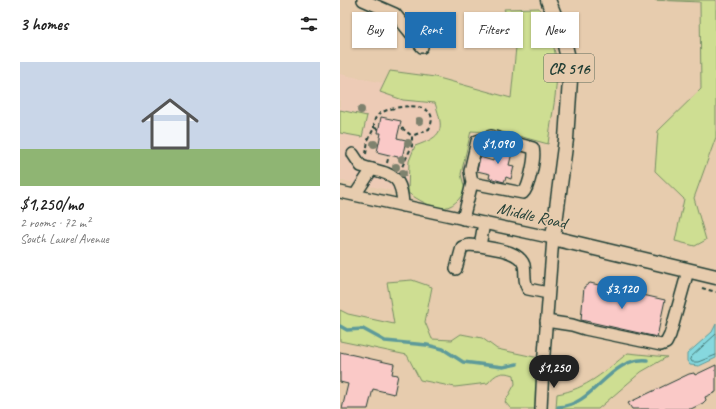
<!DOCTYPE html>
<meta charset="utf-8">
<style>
:root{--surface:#fff;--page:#f2f2f2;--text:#222;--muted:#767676;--line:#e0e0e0;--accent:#1f6fb2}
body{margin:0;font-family:Caveat,sans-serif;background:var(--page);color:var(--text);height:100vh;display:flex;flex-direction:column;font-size:15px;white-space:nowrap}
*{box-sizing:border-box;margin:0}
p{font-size:13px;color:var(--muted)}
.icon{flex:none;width:22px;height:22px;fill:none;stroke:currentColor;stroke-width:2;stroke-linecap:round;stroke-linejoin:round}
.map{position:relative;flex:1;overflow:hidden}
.sheet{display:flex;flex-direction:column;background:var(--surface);width:340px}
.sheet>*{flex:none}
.hud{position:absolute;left:12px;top:12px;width:304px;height:36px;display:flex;gap:8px}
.price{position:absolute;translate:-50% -34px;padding:0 9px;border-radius:14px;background:var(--accent);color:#fff;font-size:13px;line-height:26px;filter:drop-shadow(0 1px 2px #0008)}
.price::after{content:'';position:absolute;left:50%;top:24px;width:12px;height:9px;margin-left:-6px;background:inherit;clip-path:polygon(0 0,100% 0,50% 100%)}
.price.selected{background:#222;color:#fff}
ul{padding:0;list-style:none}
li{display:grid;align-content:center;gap:8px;height:212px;padding:0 20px}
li+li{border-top:1px solid var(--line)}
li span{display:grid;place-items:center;height:124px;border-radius:0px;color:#555}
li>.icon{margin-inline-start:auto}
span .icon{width:72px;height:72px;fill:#fffc;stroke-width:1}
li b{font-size:17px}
h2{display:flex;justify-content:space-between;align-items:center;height:48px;padding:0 20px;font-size:17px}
.pill{padding:0 14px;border-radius:0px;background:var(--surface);box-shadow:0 1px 3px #0004;font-size:14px;line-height:36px}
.pill.selected{background:var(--accent);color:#fff}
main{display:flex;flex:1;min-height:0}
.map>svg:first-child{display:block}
.built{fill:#edcbb6}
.green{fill:#cede92;stroke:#768e63}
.water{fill:#86d8de;stroke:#5d9a9a}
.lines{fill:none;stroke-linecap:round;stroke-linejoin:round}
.shore{stroke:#487b78;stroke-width:1}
.stream{stroke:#5d9a9a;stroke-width:3.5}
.building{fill:#fac9c7;stroke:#1f3d34}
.minor-casing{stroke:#1f3d34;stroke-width:14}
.major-casing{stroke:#1f3d34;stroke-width:17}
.path{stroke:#1f3d34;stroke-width:2;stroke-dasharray:4 3;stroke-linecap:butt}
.minor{stroke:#e7ccae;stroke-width:11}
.major{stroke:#e7ccae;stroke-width:14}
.tree{fill:#7e826e}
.labels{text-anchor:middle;stroke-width:3.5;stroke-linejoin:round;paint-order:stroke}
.shield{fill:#e7ccae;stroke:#5b6859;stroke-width:1}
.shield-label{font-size:16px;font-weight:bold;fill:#1f3d34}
.street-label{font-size:17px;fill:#1f3d34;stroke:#e7ccae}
</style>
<main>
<section class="sheet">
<h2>3 homes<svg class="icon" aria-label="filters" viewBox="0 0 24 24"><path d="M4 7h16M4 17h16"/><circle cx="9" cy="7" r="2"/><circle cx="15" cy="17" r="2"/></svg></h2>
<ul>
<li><span style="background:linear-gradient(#c9d6e8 70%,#8fb573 0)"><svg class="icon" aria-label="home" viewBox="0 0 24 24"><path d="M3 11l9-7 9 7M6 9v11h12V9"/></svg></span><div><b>$1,250/mo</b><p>2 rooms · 72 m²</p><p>South Laurel Avenue</p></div></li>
</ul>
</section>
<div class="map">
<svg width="376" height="409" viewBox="0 0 376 409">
<rect width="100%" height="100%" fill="#e7ccae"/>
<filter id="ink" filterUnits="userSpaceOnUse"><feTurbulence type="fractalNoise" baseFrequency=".025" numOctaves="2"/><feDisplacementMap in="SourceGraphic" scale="8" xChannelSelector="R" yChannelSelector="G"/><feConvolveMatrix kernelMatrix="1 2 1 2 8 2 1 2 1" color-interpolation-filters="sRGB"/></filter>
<g filter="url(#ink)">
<!-- built -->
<path class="built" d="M0,74L129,101L108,202L0,180Z"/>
<!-- green -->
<g class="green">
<path d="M315,0H376V137L354,198L366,240L355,246L335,241L344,199L315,171L318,131L361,89L360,2Z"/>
<path d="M199,8C206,24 215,43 216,61C219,88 211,117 208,144L168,133L131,131L121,174L125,190C109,219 90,207 68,193L69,161L75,146C104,136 104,130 95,103L63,100L40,92L50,71L95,77L171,98L177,37L164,9Z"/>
<path d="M0,110L27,116L22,137L0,133Z"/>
<path d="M72,280L92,287L85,322L92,339L112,340L121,334L142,338L157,349L199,358L203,409H171L165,402L175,384L174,375C162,371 156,373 148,383L115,387L80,380L67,355L0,341V310L8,314L54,324L47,282Z"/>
<path d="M288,353L327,357L301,372L258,409H216L217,394C247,389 265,371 288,353Z"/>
</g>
<!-- water -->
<path class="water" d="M376,324V358L359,366L350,365L347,361V354L372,332Z"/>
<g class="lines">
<!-- shore -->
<path class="shore" d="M376,334L350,358L352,362H358L376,355"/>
<!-- stream -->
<g class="stream">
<path d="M0,326L7,330L23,329L45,341L87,345L103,349L123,362L163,367L177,364"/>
<path d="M218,407C254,406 269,357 307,360"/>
</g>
</g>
<!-- building -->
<g class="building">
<path d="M41,117L61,121L57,138L66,140L62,158L37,152L41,133H38Z"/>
<path d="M157,145L173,149L169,165L174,166L171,179L166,177L164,182L149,178L150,174L137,171L140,157L153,161Z"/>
<path d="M250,283L325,300L317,337L241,320L244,287Z"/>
<path d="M0,352L54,364L52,374L58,375L54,394L33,389L28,409H2L8,384L0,382Z"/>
<path d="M376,365V392L365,397L366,400L363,403L351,409H292L288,403L349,374L354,373L355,375Z"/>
</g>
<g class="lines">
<defs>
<g id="minor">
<path d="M23,0L55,14L82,47"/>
<path d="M13,154L21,166C49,175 62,171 63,206"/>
<path d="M0,192L213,238L203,367L201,409"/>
<path d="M15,195L32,169"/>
<path d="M123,219L132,183L130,171L137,141L151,136L193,148C196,156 189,188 183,193L132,183"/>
<path d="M144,223L140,246C153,249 179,250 184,265C186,274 183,281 188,289L208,293"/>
<path d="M116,269L122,247L129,245L140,246"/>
<path d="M206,321L232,325L245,329L321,345L326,343L330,335L348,271"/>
</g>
<path id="major" d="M208,0L223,37L228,58L230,80L226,139L213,238L376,277"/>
</defs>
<!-- minor casing -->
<use href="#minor" class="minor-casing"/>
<!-- major casing -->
<use href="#major" class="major-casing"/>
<!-- path -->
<g class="path">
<path d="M34,128C34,123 34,119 37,116C46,105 105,97 89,129L72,136V146L61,169"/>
<path d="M62,128L72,136"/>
<path d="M26,154L28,140L34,128L39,129"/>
<path d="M47,163L49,155"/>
<path d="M362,288L376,292"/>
</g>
<!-- minor -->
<use href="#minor" class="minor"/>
<!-- major -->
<use href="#major" class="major"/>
</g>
<!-- trees -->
<g class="tree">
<circle cx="21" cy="110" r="4"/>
<circle cx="79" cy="121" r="4"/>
<circle cx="68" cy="143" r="4"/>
<circle cx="34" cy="144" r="4"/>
<circle cx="62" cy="159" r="4"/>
<circle cx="56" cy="167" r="4"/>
<circle cx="63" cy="173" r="4"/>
</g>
</g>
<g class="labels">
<!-- shield labels -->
<rect class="shield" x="204" y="54" width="50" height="28" rx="3"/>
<g class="shield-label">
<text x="229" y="74">CR 516</text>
</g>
<!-- street labels -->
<g class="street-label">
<text transform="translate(192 215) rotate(13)" y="6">Middle Road</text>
</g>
</g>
</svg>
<b class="price" style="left:158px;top:165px">$1,090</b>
<b class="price" style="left:282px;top:310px">$3,120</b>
<b class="price selected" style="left:214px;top:389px">$1,250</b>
<div class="hud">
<a class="pill">Buy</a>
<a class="pill selected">Rent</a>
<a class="pill">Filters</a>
<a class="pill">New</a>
</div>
</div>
</main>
